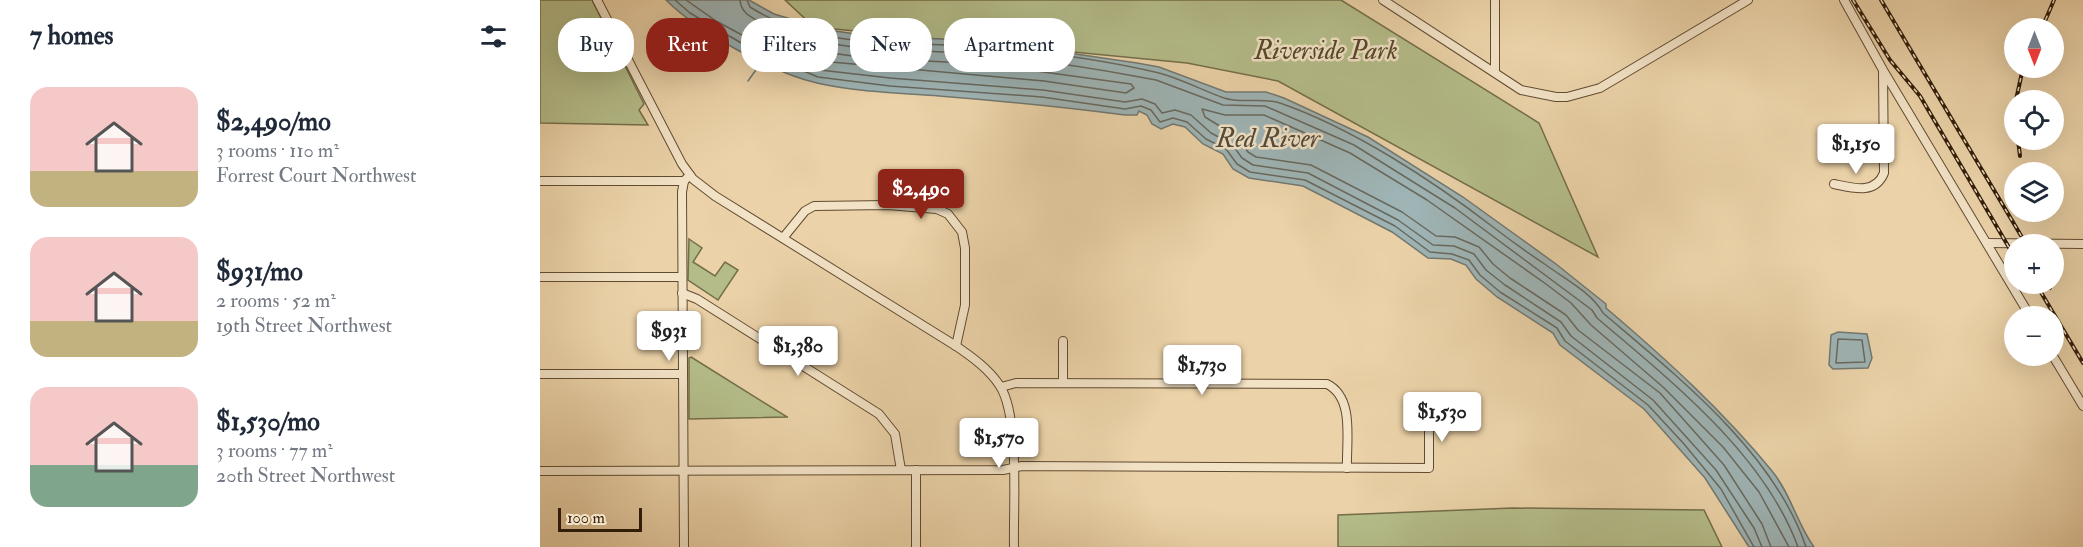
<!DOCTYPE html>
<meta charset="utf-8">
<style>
:root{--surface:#fff;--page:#f2f2f3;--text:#1f2937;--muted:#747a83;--accent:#8f2418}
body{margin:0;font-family:"IM FELL Double Pica",serif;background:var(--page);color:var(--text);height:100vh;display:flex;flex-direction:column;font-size:22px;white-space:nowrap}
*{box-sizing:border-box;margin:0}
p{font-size:20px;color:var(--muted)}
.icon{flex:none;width:33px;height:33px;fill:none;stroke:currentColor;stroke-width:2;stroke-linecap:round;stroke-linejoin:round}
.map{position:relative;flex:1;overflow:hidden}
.drawer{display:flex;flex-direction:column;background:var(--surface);width:540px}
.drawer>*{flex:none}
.banner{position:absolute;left:18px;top:18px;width:570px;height:54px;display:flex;gap:12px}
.needle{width:39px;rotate:180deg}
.fabs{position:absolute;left:1464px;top:18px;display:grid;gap:12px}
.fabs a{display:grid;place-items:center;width:60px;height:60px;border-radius:50%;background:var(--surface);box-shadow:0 6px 24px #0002;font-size:30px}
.scale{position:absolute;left:18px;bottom:15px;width:84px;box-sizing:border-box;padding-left:6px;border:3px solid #331e09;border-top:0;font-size:16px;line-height:21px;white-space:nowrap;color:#331e09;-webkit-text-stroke:4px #f2e2c6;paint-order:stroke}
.price{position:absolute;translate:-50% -51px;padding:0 14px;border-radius:6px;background:#fff;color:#222;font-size:20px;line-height:39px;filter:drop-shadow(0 2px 3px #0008)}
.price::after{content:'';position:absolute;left:50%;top:36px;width:18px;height:14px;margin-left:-9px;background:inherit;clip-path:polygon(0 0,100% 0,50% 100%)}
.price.selected{background:var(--accent);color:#fff}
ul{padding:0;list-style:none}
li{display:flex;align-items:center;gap:18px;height:150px;padding:0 30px}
li span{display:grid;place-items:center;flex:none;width:168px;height:120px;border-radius:18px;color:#555}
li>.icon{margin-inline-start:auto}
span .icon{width:72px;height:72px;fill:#fffc;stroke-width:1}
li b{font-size:26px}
h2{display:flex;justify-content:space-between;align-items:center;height:72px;padding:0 30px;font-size:26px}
.tag{padding:0 21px;border-radius:24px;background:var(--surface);box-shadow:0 6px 24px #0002;font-size:21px;line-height:54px}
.tag.selected{background:var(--accent);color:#fff}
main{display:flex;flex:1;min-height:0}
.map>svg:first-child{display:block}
.green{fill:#b4bd8a;stroke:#746e4a;stroke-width:1.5}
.water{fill:#9eb4b5;stroke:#737870;stroke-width:1.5}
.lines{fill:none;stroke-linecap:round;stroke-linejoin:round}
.shore{stroke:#68695f;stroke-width:1.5}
.stream{stroke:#737870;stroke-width:1.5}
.minor-casing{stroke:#614b31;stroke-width:10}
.minor{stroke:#f2e2c6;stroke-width:8}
.rail-casing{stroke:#331e09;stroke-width:4}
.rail{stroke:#f2e2c6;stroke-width:1.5;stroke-dasharray:4.5;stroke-linecap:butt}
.labels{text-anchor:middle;stroke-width:5;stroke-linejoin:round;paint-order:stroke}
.park-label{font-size:26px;font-style:italic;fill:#534629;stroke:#f2e2c6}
.water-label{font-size:27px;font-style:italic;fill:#534b3d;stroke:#f2e2c6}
</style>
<main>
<section class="drawer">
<h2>7 homes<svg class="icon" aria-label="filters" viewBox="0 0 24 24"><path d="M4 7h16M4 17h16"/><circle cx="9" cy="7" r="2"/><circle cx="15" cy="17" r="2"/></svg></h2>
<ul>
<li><span style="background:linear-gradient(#f6c9c9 70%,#c2b280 0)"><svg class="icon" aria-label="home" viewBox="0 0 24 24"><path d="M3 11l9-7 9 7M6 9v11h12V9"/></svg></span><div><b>$2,490/mo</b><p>3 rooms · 110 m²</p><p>Forrest Court Northwest</p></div></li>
<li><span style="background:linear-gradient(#f6c9c9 70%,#c2b280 0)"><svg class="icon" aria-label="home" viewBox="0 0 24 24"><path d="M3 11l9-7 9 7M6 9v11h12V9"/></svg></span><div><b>$931/mo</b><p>2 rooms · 52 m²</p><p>19th Street Northwest</p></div></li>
<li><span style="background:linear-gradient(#f6c9c9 65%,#7fa58c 0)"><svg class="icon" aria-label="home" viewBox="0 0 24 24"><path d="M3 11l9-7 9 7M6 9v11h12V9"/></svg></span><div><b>$1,530/mo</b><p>3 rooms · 77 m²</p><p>20th Street Northwest</p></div></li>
</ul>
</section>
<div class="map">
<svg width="1543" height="547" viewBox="0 0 1543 547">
<rect width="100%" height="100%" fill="#ebd2a8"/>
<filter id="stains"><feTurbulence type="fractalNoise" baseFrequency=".00333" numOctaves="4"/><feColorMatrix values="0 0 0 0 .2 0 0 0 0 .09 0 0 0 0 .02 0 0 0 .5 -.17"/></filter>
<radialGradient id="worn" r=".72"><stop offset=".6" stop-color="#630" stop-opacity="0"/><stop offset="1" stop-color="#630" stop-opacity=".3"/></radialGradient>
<!-- green -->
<g class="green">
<path d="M0,0H52L104,104L99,110L108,125L0,123Z"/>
<path d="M245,0H801L999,123L1058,257L738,81L647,63L274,27Z"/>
<path d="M149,239L162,248L153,262L175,276L185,262L198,270L178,300L148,280Z"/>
<path d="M151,357L247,417H248L149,419V358Z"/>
<path d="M973,508L1164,510L1182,547H798V515Z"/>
</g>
<!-- water -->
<g class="water">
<path d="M126,0H209L234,14L288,30L330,36L447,41L597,63L619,67L686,92H726L744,98L828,137L923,197L1016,264L1066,304V308C1126,359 1183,411 1232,471C1251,494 1257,524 1274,547H1209L1165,478L1104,409L1020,345L1013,333L957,297L936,279L926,265L911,259L888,258L852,232L763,186L709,178L693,169L683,154L663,144L645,127L633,124L621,129L612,124L607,115L599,111L597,115H585C523,107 462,101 399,96C359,93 316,92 277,83C233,73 158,32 126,0Z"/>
<path d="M1298,332L1327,334L1332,358L1328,368L1293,369L1289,365L1291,335Z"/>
</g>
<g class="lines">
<!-- shore -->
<g class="shore">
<path d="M135,0L150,13L215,51L278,77L350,86L502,97L585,109L601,106L611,110L620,122L633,118L647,122L666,139L686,149L697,164L710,172L765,180L855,226L890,252L912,254L929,260L940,275L960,292L1017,328L1025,341L1108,405L1144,444L1181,489L1214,547"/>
<path d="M146,0L176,21L230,50L280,70L350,78L503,90L585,102L602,99L615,104L622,113L635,110L651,115L671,133L692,144L702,158L713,165L768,173L858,220L893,245L914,246L934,254L946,270L965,285L1021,322L1031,336L1113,400L1176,470L1214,528L1222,547"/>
<path d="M200,0C201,14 213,18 224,24C295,56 373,47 449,55C497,60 546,67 594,76L616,80L683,105L725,106L814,145L915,208L1052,310L1057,318C1131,381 1224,454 1258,547"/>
<path d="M207,0L210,7C279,51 369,41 447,47C504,52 564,60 619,73C641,79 662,90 684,98C702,104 721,97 740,103C812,128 892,180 953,227C970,240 988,253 1006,265C1025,279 1051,292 1063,313C1137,376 1234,452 1266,547"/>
<path d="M258,46L284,52L327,58L446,64L591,84L594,88L586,93L504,81L291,62L256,51L255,48Z"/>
<path d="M1298,339L1322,340L1325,362L1296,363Z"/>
<path d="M1231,547L1222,524L1184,465L1120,393L1038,330L1026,315L970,278L953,264L939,247L915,237L896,236L862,212L771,165L716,157L708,152L696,136L665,117L662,109L685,115H724L810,153L887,200L1006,284L1031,303L1051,325L1123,387L1183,447L1219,492L1249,547"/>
</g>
<!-- stream -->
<path class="stream" d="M208,81L223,60"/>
<defs>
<g id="minor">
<path d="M57,0L142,164L153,179L175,196L416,346C432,357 449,369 460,386C480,417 473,508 474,547"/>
<path d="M843,0L981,90L1016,97H1027L1060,88L1208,0"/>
<path d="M955,0V72"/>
<path d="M1304,0L1343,70L1490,316"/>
<path d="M0,181H144"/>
<path d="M1294,184C1313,188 1335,195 1344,173L1343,72"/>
<path d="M243,238L265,211L274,206L348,205L397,209L408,214L422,232L425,248V305L416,346"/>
<path d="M1447,243L1543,244"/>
<path d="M0,277H142"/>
<path d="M142,293L157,299L339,414L355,434L361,470"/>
<path d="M523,341V383"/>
<path d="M1513,356L1543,406"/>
<path d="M0,374H143"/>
<path d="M461,387L476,383L787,384C815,398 806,441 807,468"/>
<path d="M376,470V547"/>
<path d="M0,471L463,470L482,466L889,468V418"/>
<path d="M144,547L142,192L144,181L150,175"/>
</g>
</defs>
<!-- minor casing -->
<use href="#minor" class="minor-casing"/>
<!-- minor -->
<use href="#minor" class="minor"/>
<defs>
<g id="rail">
<path d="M1313,0L1350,60L1380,96L1474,256"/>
<path d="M1341,0L1486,244"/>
<path d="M1502,28L1514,0"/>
<path d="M1476,100L1483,68"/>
<path d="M1478,140L1480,156"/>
<path d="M1496,284L1543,363"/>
<path d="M1507,284L1510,288"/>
</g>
</defs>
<!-- rail casing -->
<use href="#rail" class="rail-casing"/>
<!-- rail -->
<use href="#rail" class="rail"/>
</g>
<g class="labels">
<!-- park labels -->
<g class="park-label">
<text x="786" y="59">Riverside Park</text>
</g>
<!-- water labels -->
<g class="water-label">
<text x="728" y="147">Red River</text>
</g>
</g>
<rect width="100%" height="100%" filter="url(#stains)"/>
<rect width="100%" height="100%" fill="url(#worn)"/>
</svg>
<div class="fabs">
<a><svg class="needle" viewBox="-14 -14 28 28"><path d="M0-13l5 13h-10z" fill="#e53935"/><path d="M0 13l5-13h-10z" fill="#747a83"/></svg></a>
<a><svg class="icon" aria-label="locate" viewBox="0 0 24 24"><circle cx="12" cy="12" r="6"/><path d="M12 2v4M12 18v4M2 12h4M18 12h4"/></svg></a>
<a><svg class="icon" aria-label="layers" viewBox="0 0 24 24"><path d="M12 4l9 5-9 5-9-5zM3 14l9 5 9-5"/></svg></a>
<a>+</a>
<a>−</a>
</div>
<div class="scale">100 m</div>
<b class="price" style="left:1316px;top:175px">$1,150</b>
<b class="price selected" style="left:381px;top:220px">$2,490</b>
<b class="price" style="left:129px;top:362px">$931</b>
<b class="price" style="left:258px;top:377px">$1,380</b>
<b class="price" style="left:662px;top:396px">$1,730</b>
<b class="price" style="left:902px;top:443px">$1,530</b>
<b class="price" style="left:459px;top:469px">$1,570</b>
<div class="banner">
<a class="tag">Buy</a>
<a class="tag selected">Rent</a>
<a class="tag">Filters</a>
<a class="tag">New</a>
<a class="tag">Apartment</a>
</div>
</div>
</main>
